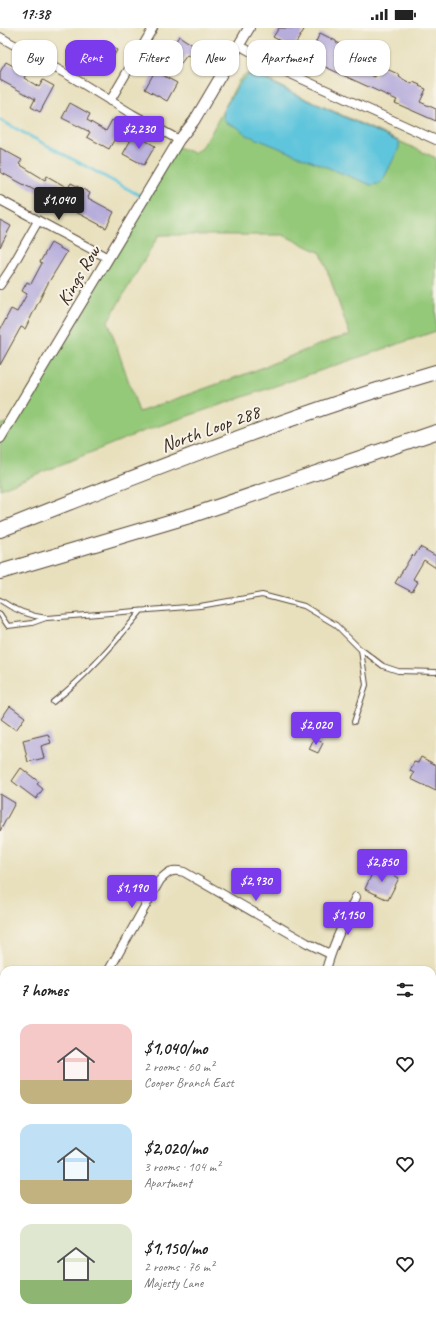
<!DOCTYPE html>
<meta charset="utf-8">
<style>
:root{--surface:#fff;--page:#f2f2f2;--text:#222;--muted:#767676;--accent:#7c3aed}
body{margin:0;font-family:Caveat,sans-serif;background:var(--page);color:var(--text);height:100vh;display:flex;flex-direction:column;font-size:15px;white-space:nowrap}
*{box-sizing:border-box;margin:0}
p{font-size:13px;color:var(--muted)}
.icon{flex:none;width:22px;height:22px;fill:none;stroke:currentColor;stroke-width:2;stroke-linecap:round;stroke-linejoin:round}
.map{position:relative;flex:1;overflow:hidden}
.panel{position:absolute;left:0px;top:938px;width:436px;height:356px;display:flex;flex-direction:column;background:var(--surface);border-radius:12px 12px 0 0;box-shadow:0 1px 3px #0004}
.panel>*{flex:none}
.guide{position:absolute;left:12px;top:12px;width:412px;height:36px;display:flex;gap:8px}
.price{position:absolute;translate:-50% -34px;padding:0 9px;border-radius:4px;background:var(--accent);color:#fff;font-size:13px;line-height:26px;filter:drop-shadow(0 1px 2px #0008)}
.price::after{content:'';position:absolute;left:50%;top:24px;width:12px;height:9px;margin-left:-6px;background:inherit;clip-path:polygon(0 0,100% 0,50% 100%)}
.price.active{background:#222;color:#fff}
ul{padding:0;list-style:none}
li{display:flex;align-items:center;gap:12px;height:100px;padding:0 20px}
li span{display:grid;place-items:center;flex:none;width:112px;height:80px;border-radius:12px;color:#555}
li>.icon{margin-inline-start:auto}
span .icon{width:48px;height:48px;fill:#fffc;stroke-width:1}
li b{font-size:17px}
h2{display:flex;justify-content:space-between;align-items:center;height:48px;padding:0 20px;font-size:17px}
.tag{padding:0 14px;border-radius:12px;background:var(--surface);box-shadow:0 1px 3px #0004;font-size:14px;line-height:36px}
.tag.active{background:var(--accent);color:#fff}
.status{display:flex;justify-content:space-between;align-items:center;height:28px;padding:0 20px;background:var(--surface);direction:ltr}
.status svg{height:11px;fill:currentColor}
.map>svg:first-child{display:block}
.green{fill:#95c97a;stroke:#687a4c;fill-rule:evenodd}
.water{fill:#5fc5dc;stroke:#4d787d}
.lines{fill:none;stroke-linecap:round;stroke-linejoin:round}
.stream{stroke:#5fc5dc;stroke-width:3}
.building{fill:#b7addb}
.service-casing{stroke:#554536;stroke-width:6}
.minor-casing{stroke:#554536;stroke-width:10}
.tertiary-casing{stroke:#554536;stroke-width:12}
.trunk-casing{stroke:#554536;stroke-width:16}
.service{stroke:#fff;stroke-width:4}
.minor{stroke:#fff;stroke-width:8}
.tertiary{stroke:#fff;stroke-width:10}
.trunk{stroke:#fff;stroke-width:14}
.labels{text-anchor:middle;stroke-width:4;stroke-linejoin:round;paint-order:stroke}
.street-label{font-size:19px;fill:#3b2a1e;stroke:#f7f3e8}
</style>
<div class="status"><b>17:38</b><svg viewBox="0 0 49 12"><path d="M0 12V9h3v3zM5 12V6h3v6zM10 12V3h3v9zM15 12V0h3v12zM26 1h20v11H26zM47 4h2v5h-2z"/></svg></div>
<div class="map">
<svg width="436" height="1294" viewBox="0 0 436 1294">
<rect width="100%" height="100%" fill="#f7f3e8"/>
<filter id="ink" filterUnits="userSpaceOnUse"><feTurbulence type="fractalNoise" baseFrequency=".025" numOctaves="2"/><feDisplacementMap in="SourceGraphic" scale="8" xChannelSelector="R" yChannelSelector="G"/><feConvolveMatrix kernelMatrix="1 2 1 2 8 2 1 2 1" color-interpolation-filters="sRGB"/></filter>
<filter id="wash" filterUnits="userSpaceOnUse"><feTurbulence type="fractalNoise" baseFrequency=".012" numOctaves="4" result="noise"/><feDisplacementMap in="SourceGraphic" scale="16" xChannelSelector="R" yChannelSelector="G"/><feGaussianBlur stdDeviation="0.9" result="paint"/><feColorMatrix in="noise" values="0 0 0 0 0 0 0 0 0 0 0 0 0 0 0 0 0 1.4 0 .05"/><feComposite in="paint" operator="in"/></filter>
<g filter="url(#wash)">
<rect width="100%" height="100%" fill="#e8e0bd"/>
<!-- green -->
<path class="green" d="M247,46H257L263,49L289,63L436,130V303L144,403L0,461V397L10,394L175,118L194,125L201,119L210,107L239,52L243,48ZM159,207H283L321,225L350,307L331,312L251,344L139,384L108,293Z"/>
<!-- water -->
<path class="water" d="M249,47C259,46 268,53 277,58L399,114V120L383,152L378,156L371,157L247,107L237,99L227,95L223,90L224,81L242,52Z"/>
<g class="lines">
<!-- stream -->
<path class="stream" d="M0,92L139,167"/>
</g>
<g id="blocks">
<!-- building -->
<g class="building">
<path d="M279,0H305L293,20L273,9Z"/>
<path d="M320,5L336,13V14L368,29L361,43L375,49L380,38L400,47L399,49L412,56L413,54L420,57L419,58L426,61L420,74L436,81V93L395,75L397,72L308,31Z"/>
<path d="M179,8L199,21L193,30L187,27L179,38L166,29Z"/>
<path d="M101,14L117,22L107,40L92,32Z"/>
<path d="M6,34L17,40L19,37L28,43L24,50L39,59L43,52L54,58L40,84L31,79L35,71L0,52V44Z"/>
<path d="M155,43L177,55L167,73L145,61Z"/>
<path d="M70,75L90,86L87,92L106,103L112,92L122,98L109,121L87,109L90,104L62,90Z"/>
<path d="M134,106L155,118L144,137L123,126Z"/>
<path d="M0,120L22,132L19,136L45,152L47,148L68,160L71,155L90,165L88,170L114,184L106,200L0,144Z"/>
<path d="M0,192L11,198L0,219Z"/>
<path d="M51,215L67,224L47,257L25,301L21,299L0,337V302L11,281L17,284L27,266L22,263L27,254L31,256L42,235L40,234Z"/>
<path d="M420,519L436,528V540L424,532L413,551L418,554L412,564L395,555L412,527L414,529Z"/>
<path d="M10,678L25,689L16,702L1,691Z"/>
<path d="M48,706L51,715L41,718L44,730L28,734L23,712Z"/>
<path d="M314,710L323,715L318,725L309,721Z"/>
<path d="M421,729L436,737V763L411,751L414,745L410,743L414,734L418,735Z"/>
<path d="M21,740L39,754L37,756L43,761L36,771L12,753Z"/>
<path d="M0,766L15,775L0,803Z"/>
<path d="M375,839L399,850L388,872L365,861Z"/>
</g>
</g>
</g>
<g filter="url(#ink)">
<use href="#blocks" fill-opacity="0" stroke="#554536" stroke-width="1"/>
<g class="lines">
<defs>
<g id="service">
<path d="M0,572C14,582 30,588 47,590L200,578L262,567L304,578L336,597L361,622L366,657L354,694"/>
<path d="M0,586L8,598L32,595L46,590"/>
<path d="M362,622L383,638L398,643L436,644"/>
<path d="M53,674C87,648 114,616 141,583"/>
</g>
<g id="minor">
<path d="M0,9L75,51L132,86L179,112"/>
<path d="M239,17L282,42L436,112"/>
<path d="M110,73L153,0"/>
<path d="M0,172L108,230"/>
<path d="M0,257L10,242L38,193"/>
<path d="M109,942L160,852C169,843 172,841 184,844L307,915L330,926"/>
<path d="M326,942C333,916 344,893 356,869"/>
<path d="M432,1078L436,1077"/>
<path d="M0,1127L4,1128"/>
<path d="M0,1236L4,1239"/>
<path d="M432,1248L436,1241"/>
<path d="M68,1290L71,1294"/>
<path d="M340,1290L347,1294"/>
<path d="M407,1294L409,1290"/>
</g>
<path id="tertiary" d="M0,410L179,112L194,93L249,0"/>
<g id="trunk">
<path d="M0,502C144,445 287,388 436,344"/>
<path d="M0,544L193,487L436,404"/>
</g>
</defs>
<!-- service casing -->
<use href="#service" class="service-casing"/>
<!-- minor casing -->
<use href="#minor" class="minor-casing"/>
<!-- tertiary casing -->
<use href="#tertiary" class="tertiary-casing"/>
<!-- trunk casing -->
<use href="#trunk" class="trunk-casing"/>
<!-- service -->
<use href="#service" class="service"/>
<!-- minor -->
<use href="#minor" class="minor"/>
<!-- tertiary -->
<use href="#tertiary" class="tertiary"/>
<!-- trunk -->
<use href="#trunk" class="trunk"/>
</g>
</g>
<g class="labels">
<!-- street labels -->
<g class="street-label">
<text transform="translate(78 247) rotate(-59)" y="7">Kings Row</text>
<text transform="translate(210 400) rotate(-20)" y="7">North Loop 288</text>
</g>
</g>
</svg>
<b class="price" style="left:139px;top:122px">$2,230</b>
<b class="price active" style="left:59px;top:193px">$1,040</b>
<b class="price" style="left:316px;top:718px">$2,020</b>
<b class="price" style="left:382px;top:855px">$2,850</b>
<b class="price" style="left:256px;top:874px">$2,930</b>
<b class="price" style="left:132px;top:881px">$1,190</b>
<b class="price" style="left:348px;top:908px">$1,150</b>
<div class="guide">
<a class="tag">Buy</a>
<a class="tag active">Rent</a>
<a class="tag">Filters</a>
<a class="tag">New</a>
<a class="tag">Apartment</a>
<a class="tag">House</a>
</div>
<section class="panel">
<h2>7 homes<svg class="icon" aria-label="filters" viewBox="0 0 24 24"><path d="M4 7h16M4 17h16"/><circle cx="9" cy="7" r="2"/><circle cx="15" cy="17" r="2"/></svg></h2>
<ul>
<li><span style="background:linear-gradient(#f6c9c9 70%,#c2b280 0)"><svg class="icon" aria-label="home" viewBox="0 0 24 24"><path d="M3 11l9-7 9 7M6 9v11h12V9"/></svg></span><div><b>$1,040/mo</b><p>2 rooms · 60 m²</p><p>Cooper Branch East</p></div><svg class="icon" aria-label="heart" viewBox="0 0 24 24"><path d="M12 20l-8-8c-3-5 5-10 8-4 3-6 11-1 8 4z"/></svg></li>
<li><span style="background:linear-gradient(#bfe0f5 70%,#c2b280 0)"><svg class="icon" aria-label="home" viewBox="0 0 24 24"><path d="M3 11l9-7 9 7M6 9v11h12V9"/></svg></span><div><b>$2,020/mo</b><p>3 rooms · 104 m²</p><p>Apartment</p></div><svg class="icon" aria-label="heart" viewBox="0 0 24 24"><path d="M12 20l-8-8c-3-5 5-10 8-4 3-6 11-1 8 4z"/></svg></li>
<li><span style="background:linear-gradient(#dfe7d0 70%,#8fb573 0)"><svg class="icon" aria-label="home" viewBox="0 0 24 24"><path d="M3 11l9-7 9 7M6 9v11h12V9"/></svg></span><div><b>$1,150/mo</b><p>2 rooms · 76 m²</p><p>Majesty Lane</p></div><svg class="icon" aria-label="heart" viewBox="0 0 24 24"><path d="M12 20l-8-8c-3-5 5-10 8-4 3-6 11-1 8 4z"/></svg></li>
</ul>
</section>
</div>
